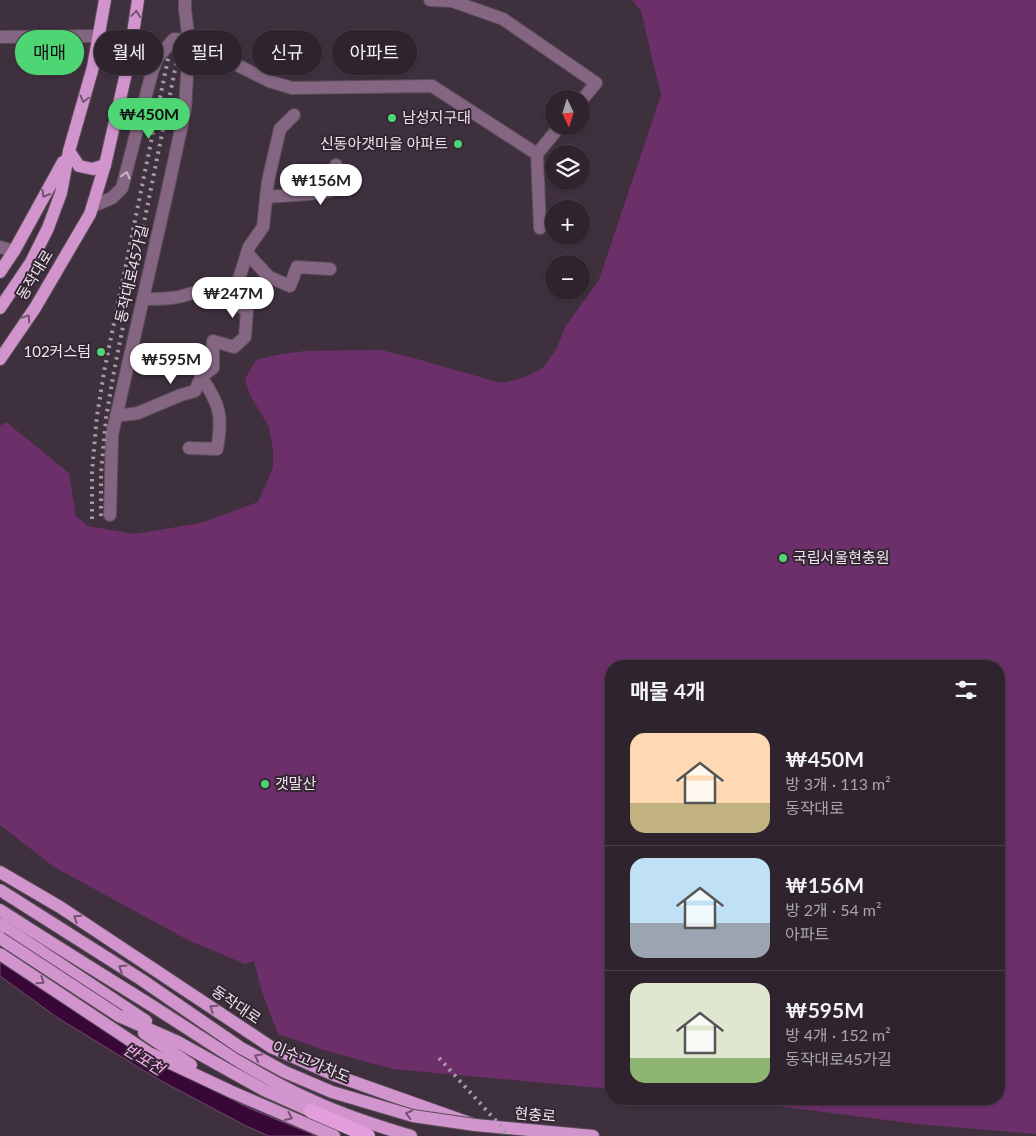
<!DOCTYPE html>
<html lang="ko">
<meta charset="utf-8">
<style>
:root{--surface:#2f242e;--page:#3b303a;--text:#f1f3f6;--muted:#a7a4aa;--line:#4a414a;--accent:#4ed675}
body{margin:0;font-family:Lato,"Noto Sans KR",sans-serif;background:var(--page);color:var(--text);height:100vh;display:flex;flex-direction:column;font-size:19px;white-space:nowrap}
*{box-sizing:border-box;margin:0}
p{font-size:16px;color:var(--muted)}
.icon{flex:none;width:28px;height:28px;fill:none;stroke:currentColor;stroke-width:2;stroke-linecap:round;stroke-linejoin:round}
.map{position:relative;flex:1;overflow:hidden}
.sheet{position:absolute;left:605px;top:660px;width:400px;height:445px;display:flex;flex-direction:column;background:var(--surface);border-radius:20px;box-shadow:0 1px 4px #0004,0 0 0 1px var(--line)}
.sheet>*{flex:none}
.guide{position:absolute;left:15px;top:30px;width:475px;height:45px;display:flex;gap:10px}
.needle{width:32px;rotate:176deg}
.controls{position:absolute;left:545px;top:90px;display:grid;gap:10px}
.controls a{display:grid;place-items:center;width:45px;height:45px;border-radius:50%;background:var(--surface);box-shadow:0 1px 4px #0004,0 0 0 1px var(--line);font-size:25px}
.price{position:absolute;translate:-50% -42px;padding:0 11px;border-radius:18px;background:#fff;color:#222;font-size:16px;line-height:32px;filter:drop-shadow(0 1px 2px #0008)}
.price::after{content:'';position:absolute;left:50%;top:30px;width:15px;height:11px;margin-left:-8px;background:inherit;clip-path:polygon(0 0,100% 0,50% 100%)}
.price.on{background:var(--accent);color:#111}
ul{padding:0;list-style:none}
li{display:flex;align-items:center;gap:15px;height:125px;padding:0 25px}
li+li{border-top:1px solid var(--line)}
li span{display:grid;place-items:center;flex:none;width:140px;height:100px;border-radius:15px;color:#555}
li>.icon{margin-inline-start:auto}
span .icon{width:60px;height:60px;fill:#fffc;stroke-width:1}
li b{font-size:21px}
h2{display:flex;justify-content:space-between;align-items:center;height:60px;padding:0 25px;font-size:21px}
.tag{padding:0 18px;border-radius:22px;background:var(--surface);box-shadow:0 1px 4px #0004,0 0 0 1px var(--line);font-size:18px;line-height:45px}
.tag.on{background:var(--accent);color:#111}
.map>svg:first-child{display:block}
.green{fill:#6d2f6a}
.water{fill:#380737;stroke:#6f496e}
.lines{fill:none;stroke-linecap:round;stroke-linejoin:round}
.minor-casing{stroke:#5b4d5a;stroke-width:14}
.primary-casing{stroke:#5b4d5a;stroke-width:14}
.trunk-casing{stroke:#5b4d5a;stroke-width:15}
.minor{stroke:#856682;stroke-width:12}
.primary{stroke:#d294cd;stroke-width:12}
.trunk{stroke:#e29ddc;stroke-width:14}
.rail{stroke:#a69aa5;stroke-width:4;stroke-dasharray:2.5 5;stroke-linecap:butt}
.primary-bridge-casing{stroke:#5b4d5a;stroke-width:14;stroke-linecap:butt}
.primary-bridge{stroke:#d294cd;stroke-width:12}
.oneway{stroke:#745271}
.oneway2{stroke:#c9b8c8}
.poi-dot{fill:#4ed675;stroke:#352633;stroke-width:2}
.labels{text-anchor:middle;stroke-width:4;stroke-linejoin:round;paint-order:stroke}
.poi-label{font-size:15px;fill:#eee4ed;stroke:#352633;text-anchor:start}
.street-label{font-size:15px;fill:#eee4ed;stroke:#352633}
.water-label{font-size:16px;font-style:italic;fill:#fcb2f6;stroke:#352633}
</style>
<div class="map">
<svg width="1036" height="1136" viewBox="0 0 1036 1136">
<rect width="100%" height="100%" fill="#3f303e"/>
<!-- green -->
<path class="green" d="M632,0H1036V1134L917,1124L754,1103L711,1099H999V666H611V1089L393,1069L327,1051L278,1034L262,992L254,961L245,964L188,940L54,867L0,825V426L6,422L69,473L76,516L88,526L134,534L201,523L258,502L273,468V450L269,427L250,395L245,379L256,360L276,355L305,351L381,350L417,359L501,383L523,378L543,368L557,348L565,327L599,280L661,95L641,11Z"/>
<!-- water -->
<path class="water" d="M0,958L175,1071L251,1109L317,1136H269L246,1126L156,1078L58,1018L0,976Z"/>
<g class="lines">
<defs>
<g id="minor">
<path d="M430,0L452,1L503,19L596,83L581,101"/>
<path d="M0,37L99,36"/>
<path d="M537,154L560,126"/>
<path d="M266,197L309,194L330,191L336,165"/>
<path d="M93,206L112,198L122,188L152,72L158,57L174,39L189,41L269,81L292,88L432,86L537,154L540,228"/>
<path d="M0,247L14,251"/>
<path d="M247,253L269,277L290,286L297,267L330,269"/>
<path d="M143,299C152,299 162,299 171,298C189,297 195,287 213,295L237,285L249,247L263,227L268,181L280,129L294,115"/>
<path d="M116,416L138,413L181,395L195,391L201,377L213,368V341L234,347L245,337L247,311L232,301L213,295"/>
<path d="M189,448L217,449C223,416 220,404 201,377"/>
<path d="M110,515L112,435L168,189L185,110L189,41L185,10V0"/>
</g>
<g id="primary">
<path d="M69,151L79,166L93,169L105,165"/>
<path d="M0,272L14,251L63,162"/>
<path d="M0,308L31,262L48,228L61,193L69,151L93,67L105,0"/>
<path d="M0,359L35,308L90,214L105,165L129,60L138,0"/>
<path d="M0,872L60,907L271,1047L334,1075L475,1125L593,1136"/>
<path d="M0,910C51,943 103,975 154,1007C206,1040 255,1075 311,1100C343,1115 377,1126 411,1136"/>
<path d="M0,924L146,1021"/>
<path d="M119,1016L178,1042L264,1090L311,1111L320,1113"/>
<path d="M144,1033L191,1065"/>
<path d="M149,1053L232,1092L334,1136"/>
</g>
<path id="trunk" d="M311,1111L368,1136"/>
</defs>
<!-- minor casing -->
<use href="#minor" class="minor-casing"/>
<!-- primary casing -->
<use href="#primary" class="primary-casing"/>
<!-- trunk casing -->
<use href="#trunk" class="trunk-casing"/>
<!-- minor -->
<use href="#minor" class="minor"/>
<!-- primary -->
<use href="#primary" class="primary"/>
<!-- trunk -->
<use href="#trunk" class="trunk"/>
<!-- rail -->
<g class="rail">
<path d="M101,516V472L106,418L114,371L178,55"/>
<path d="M92,519V471L97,416L104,372L169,54"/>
<path d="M439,1058L498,1123L508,1136"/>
</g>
<defs>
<g id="primary-bridge">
<path d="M0,890L142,980L241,1048L285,1072L332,1092L413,1116L475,1125"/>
<path d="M0,938L119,1016"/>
<path d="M0,954L149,1053"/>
</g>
</defs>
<!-- primary-bridge casing -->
<use href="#primary-bridge" class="primary-bridge-casing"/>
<!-- primary-bridge -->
<use href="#primary-bridge" class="primary-bridge"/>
</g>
<!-- one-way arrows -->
<defs><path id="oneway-chevron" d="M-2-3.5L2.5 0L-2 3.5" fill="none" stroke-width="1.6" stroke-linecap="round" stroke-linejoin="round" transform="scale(1.25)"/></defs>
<g class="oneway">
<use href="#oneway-chevron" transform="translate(136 14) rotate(-82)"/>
<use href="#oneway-chevron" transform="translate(84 99) rotate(105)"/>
<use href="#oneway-chevron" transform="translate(45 194) rotate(120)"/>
<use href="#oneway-chevron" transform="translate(27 318) rotate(-56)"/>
<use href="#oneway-chevron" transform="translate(77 918) rotate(-146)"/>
<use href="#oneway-chevron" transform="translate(122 968) rotate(-148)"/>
<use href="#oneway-chevron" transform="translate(41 981) rotate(33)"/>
<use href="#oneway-chevron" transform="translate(213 1008) rotate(-146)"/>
<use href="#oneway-chevron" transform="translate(258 1057) rotate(-151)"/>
<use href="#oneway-chevron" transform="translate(409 1114) rotate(-166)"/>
<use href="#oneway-chevron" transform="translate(289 1117) rotate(24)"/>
</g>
<use class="oneway2" href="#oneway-chevron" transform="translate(126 175) rotate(-75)"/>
<!-- markers -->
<g class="poi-dot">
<circle cx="392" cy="118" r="5"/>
<circle cx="458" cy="144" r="5"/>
<circle cx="101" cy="352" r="5"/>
<circle cx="783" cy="558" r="5"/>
<circle cx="265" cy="784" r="5"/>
</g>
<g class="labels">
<!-- poi labels -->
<g class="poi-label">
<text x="402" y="123">남성지구대</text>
<text x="448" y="149" text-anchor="end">신동아갯마을 아파트</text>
<text x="91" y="357" text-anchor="end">102커스텀</text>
<text x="793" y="563">국립서울현충원</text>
<text x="275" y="789">갯말산</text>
</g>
<!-- street labels -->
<g class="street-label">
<text transform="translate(132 274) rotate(-77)" y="5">동작대로45가길</text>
<text transform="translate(35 275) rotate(-59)" y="5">동작대로</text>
<text transform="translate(236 1005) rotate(34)" y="5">동작대로</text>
<text transform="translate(311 1062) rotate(23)" y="5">이수고가차도</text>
<text transform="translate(535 1115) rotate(5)" y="5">현충로</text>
</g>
<!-- water labels -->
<g class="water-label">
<text transform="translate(144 1059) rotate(32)" y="6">반포천</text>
</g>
</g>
</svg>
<div class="controls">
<a><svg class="needle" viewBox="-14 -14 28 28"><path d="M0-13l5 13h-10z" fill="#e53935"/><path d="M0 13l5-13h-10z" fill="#a7a4aa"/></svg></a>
<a><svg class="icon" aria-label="layers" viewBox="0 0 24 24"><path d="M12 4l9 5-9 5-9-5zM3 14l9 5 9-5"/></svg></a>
<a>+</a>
<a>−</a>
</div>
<b class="price on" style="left:149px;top:140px">₩450M</b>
<b class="price" style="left:321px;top:206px">₩156M</b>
<b class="price" style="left:233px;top:319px">₩247M</b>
<b class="price" style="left:171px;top:385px">₩595M</b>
<div class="guide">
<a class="tag on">매매</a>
<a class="tag">월세</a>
<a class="tag">필터</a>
<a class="tag">신규</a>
<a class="tag">아파트</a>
</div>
<section class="sheet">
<h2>매물 4개<svg class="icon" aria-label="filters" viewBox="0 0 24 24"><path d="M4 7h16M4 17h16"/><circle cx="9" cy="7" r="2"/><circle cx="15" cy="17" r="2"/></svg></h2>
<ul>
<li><span style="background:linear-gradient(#ffd9b3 70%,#c2b280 0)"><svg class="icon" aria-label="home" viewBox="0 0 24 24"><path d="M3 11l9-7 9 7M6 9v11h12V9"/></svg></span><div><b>₩450M</b><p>방 3개 · 113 m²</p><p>동작대로</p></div></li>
<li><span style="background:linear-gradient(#bfe0f5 65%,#9aa5b1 0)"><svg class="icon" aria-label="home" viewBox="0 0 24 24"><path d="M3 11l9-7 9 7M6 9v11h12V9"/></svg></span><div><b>₩156M</b><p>방 2개 · 54 m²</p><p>아파트</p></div></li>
<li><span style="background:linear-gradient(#dfe7d0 75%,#8fb573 0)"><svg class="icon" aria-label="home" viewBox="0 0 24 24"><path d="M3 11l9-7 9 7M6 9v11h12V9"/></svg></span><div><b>₩595M</b><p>방 4개 · 152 m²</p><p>동작대로45가길</p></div></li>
</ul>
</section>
</div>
